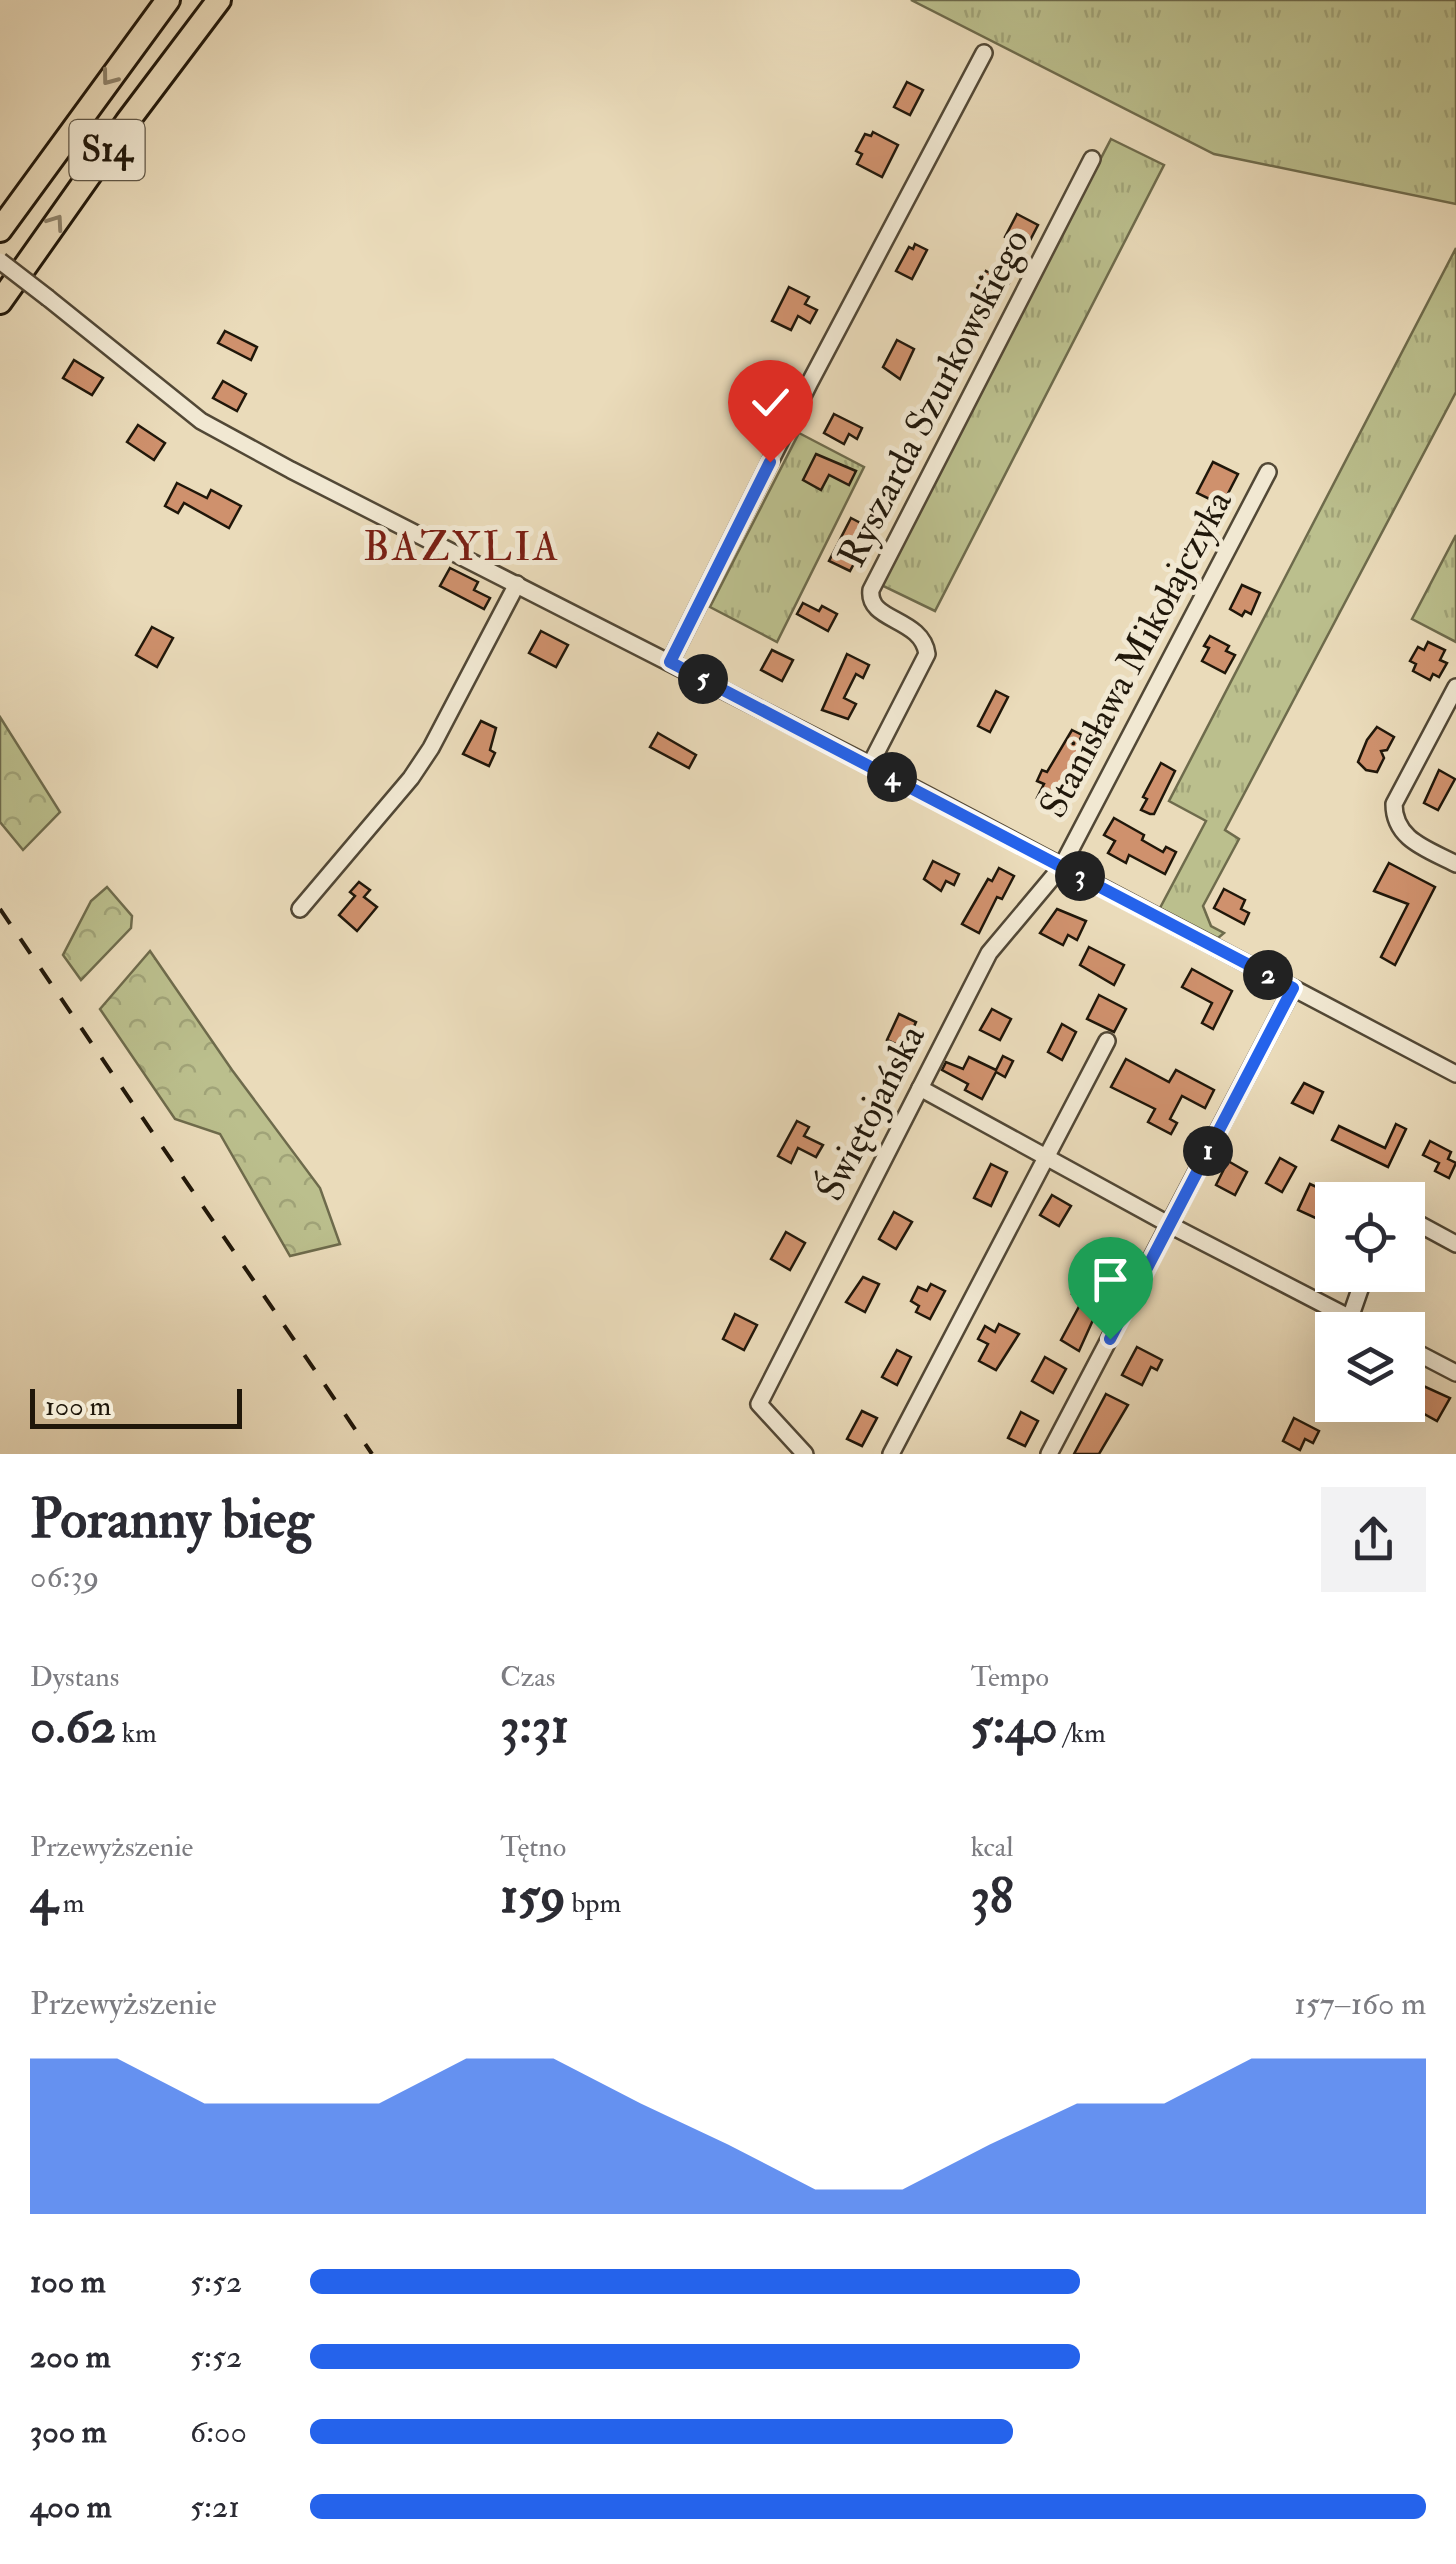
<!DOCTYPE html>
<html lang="pl">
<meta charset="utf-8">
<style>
:root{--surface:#fff;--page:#f2f2f3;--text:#2b2b33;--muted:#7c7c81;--accent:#2563eb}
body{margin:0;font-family:"IM FELL Double Pica",serif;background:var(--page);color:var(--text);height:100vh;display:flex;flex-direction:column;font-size:38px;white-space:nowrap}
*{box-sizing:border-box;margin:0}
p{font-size:32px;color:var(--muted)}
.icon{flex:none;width:55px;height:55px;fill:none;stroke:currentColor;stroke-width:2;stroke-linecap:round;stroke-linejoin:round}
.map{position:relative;height:1454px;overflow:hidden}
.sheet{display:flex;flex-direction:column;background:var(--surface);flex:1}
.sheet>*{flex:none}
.buttons{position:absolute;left:1315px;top:1182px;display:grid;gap:20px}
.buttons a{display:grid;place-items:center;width:110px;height:110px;border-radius:0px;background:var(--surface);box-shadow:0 10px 40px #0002;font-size:50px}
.scale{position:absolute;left:30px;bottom:25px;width:212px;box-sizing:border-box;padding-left:10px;border:5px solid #20170a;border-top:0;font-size:28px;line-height:35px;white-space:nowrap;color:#20170a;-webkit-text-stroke:8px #f1e8d2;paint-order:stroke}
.pin{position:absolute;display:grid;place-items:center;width:85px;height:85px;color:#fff;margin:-102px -42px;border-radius:50% 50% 50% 0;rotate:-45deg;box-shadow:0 0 10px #0007}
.pin .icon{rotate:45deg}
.km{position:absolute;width:50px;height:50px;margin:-25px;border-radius:50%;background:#222;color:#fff;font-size:28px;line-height:50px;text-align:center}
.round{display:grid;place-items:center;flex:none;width:105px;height:105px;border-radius:0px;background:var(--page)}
.summary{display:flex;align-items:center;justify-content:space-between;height:170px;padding:0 30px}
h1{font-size:55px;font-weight:800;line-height:75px}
.figures{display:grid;grid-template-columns:repeat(3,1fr);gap:15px;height:170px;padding:10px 30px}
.figures div{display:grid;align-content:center}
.figures b{font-size:50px;font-weight:800}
.figures small{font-size:28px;font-weight:400}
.figures p{font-size:28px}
.chart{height:280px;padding:20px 30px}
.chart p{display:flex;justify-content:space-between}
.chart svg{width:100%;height:180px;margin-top:10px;fill:var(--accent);opacity:.7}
ul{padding:0 30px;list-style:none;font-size:32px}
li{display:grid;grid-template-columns:160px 120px 1fr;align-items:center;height:75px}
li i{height:25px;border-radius:12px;background:var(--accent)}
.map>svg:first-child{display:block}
.grass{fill:url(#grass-tufts);stroke:#6e6b4c;stroke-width:2.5}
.forest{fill:url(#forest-crowns);stroke:#6e6b4c;stroke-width:2.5}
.building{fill:#cf916d;stroke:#20170a;stroke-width:2.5}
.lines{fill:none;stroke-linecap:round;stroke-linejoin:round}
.minor-casing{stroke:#524836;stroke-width:20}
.highway-casing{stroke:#20170a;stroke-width:28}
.minor{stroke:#f1e8d2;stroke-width:15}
.highway{stroke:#eadbba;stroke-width:22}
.rail{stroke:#20170a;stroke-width:4;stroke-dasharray:18 18;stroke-linecap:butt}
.minor-bridge-casing{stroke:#524836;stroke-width:20;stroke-linecap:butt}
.minor-bridge{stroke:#f1e8d2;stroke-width:15}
.oneway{stroke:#8f836b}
.route-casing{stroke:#fff;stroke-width:20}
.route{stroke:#2563eb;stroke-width:12}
.labels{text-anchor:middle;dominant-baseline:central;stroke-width:10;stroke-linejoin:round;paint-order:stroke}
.shield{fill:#f1e8d2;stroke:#5f5646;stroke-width:2.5}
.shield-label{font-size:35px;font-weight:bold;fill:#20170a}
.street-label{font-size:38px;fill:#20170a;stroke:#f1e8d2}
.neighbourhood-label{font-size:40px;letter-spacing:2.5px;fill:#7a1f14;stroke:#f1e8d2}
</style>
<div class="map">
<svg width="1456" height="1454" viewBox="0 0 1456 1454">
<defs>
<pattern id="grass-tufts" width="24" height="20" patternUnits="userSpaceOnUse" patternTransform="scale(2.5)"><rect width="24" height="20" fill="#bbbf8d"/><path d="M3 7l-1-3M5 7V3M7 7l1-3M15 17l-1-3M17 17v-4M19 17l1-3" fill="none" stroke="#a0a378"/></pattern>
<pattern id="forest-crowns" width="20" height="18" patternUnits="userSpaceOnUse" patternTransform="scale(2.5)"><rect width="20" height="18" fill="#bbbf8d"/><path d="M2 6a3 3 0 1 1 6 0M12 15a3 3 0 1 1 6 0" fill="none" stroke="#a0a378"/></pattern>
</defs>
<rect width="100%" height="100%" fill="#eadbba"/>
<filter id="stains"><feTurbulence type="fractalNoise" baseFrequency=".002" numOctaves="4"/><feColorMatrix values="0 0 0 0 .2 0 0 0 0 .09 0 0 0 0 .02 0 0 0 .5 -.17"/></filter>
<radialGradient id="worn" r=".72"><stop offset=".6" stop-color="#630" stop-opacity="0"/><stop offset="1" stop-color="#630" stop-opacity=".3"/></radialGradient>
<!-- grass -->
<g class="grass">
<polygon points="911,0 1456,0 1456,204 1214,154"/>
<polygon points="1111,139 1164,165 935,611 879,584"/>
<polygon points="1456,248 1456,392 1225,830 1239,839 1203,906 1211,926 1224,933 1218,938 1160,908 1206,821 1169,801"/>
<polygon points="799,433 864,467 777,642 710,607"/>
<polygon points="1456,535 1456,642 1412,619"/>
</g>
<!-- forest -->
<g class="forest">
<polygon points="0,717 60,812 23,850 0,822"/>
<polygon points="107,887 132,916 131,928 81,980 63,955 91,901"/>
<polygon points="150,951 232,1070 320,1188 340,1244 290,1256 220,1134 175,1119 100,1009"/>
</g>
<!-- building -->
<g class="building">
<polygon points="907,82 923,90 910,115 894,107"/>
<polygon points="873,132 898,145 882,177 857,164 862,154 856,151 865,134 871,136"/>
<polygon points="1017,214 1038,225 1026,248 1005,237"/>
<polygon points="915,244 927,250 912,279 896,271 909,247 913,249"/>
<polygon points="986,271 1009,283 997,306 974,294"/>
<polygon points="789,287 809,297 805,304 817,310 810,323 798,316 791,330 772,321"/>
<polygon points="225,331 257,347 251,360 218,343"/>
<polygon points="897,340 914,349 900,379 883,367"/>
<polygon points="74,360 103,378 92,395 63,378"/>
<polygon points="223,381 246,394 237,411 213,398"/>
<polygon points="834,414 862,428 857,439 849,434 844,444 824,433"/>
<polygon points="138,425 165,443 154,460 127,442"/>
<polygon points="816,454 856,471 849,485 829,475 821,490 803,480"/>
<polygon points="1213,462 1238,474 1222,505 1197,493"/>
<polygon points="177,483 207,498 211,490 241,506 229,528 184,503 178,513 165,506"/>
<polygon points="851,518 872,529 850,571 829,561"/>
<polygon points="450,568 478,582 474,590 490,598 484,609 440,586"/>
<polygon points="1242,585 1260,593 1251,614 1245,611 1242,616 1230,609"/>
<polygon points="803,603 819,611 822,606 837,614 828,631 797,614"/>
<polygon points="152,627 173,638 157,667 136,655"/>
<polygon points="541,631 568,645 556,667 529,653"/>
<polygon points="1210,636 1229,646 1226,651 1235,655 1225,673 1202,661 1209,648 1204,646"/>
<polygon points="1428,642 1445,650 1440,660 1447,663 1439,677 1433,674 1430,680 1413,671 1416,664 1410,661 1418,647 1424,650"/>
<polygon points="772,650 793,660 782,681 761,670"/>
<polygon points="847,654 869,665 863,678 856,674 844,698 856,704 848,719 822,710"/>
<polygon points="996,691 1008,697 990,732 978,726"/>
<polygon points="481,721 496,728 490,750 495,753 489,766 463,754"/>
<polygon points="1377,727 1394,737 1387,750 1381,751 1384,758 1377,772 1366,770 1358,762 1367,740"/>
<polygon points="1072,730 1082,735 1078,743 1085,746 1078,760 1081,762 1068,788 1075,791 1065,812 1037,798 1044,784 1037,781 1042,770 1047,772"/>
<polygon points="658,733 696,755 689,768 650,747"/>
<polygon points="1161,763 1175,771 1154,814 1150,814 1141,810 1147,799 1143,797"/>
<polygon points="1439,770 1455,779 1438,810 1424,803"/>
<polygon points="1114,818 1144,835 1142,840 1163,852 1166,847 1176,852 1165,874 1129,855 1126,863 1108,853 1115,841 1104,835"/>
<polygon points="933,861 959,874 954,885 946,881 941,891 924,879"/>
<polygon points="1389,863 1435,887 1395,965 1381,957 1408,904 1374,891"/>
<polygon points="999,868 1014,876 1002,899 997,897 979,933 962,924 988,879 992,881"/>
<polygon points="359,882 370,890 364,897 377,907 357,931 339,915 355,896 350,892"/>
<polygon points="1224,889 1245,900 1241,909 1249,913 1244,924 1214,908"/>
<polygon points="1057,909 1086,921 1077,940 1068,935 1063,945 1040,933"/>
<polygon points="1089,947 1124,965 1114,985 1080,965"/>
<polygon points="1192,969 1232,991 1213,1029 1202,1023 1212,1003 1182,987"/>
<polygon points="1099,995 1126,1009 1114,1032 1087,1019"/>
<polygon points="992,1009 1011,1019 1000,1040 980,1030"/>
<polygon points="899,1014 916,1022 904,1048 887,1040"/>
<polygon points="1062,1024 1076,1032 1062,1060 1048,1052"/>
<polygon points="1003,1056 1013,1061 1005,1077 996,1072 982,1099 965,1090 968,1084 942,1070 946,1062 963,1069 969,1057 996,1070"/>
<polygon points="1126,1059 1169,1082 1176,1070 1214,1090 1205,1108 1182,1096 1170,1119 1177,1123 1171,1134 1148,1122 1155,1109 1111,1087"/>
<polygon points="1304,1083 1323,1092 1313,1113 1292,1103"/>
<polygon points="797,1121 809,1127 804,1136 823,1145 816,1157 798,1148 791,1163 778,1156"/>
<polygon points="1396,1124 1406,1129 1388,1167 1332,1140 1339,1126 1385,1148"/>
<polygon points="1430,1141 1451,1152 1448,1159 1456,1163 1449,1178 1435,1171 1439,1163 1423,1155"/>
<polygon points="1280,1158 1296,1167 1282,1192 1266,1183"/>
<polygon points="1228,1161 1247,1172 1235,1195 1216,1185"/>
<polygon points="991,1164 1007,1172 991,1206 974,1198"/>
<polygon points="1310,1184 1332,1194 1320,1220 1298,1210"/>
<polygon points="1052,1195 1071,1206 1059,1226 1040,1215"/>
<polygon points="894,1212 912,1222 896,1249 879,1239"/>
<polygon points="786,1232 805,1243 790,1270 771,1259"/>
<polygon points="1085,1268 1111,1280 1079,1351 1061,1340 1083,1299 1072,1294"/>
<polygon points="863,1277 879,1284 865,1312 846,1302"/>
<polygon points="931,1284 945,1291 930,1319 916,1312 919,1306 911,1301 918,1287 927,1291"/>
<polygon points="735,1314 757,1325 744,1350 723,1339"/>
<polygon points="999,1324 1019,1334 996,1370 979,1361 988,1344 978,1339 985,1326 995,1332"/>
<polygon points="1137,1347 1162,1360 1157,1370 1151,1367 1142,1385 1122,1375"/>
<polygon points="897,1350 911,1357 897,1385 882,1377"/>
<polygon points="1045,1357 1066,1369 1053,1393 1032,1381"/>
<polygon points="1408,1379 1450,1398 1437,1421 1408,1405"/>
<polygon points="1106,1394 1128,1405 1099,1454 1074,1454"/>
<polygon points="862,1411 877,1418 862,1446 847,1439"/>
<polygon points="1021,1412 1038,1421 1025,1446 1008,1438"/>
<polygon points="1294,1418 1319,1431 1313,1443 1305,1439 1300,1450 1283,1441"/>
</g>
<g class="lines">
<defs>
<g id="minor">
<polyline points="48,298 201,421 291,470 870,765 1456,1074"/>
<polyline points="670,662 810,382 984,53"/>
<path d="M1456,687L1394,804C1394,840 1428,849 1456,864"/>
<path d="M870,765L927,654C922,617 867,622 871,590L1092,159"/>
<polyline points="300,909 411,778 431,748 517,584"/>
<polyline points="920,1088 1170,1225 1350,1318"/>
<polyline points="1408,1218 1456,1244"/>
<polyline points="1365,1275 1350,1318 1373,1330"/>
<polyline points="1408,1348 1456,1373"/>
<polyline points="805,1454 759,1404 989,953 1062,866 1268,472"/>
<polyline points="891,1454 1107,1041"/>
<polyline points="1049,1454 1293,988"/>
</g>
<g id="highway">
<polyline points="0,230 168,0"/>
<polyline points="0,302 127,122 219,0"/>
</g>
</defs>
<!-- minor casing -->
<use href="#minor" class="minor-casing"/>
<!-- highway casing -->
<use href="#highway" class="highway-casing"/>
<!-- minor -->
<use href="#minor" class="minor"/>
<!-- highway -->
<use href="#highway" class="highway"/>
<!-- rail -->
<polyline class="rail" points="0,909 372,1454"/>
<defs>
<polyline id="minor-bridge" points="0,261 48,298"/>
</defs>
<!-- minor-bridge casing -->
<use href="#minor-bridge" class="minor-bridge-casing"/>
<!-- minor-bridge -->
<use href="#minor-bridge" class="minor-bridge"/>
</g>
<!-- one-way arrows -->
<defs><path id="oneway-chevron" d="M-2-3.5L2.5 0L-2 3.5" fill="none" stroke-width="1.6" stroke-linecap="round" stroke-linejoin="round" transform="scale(2.5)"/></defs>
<g class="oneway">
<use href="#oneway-chevron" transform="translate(109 78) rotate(127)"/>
<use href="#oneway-chevron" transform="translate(56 222) rotate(-55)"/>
</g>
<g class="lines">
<defs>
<polyline id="route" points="770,462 670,662 1293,988 1110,1339"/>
</defs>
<!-- route casing -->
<use href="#route" class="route-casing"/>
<!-- route -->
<use href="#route" class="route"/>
</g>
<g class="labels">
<!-- shield labels -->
<rect class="shield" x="69.5" y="120" width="75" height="60" rx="8"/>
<g class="shield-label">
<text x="107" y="150">S14</text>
</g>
<!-- street labels -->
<g class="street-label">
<text transform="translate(934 398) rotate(-63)">Ryszarda Szurkowskiego</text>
<text transform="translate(1136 654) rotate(-62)">Stanisława Mikołajczyka</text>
<text transform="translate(871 1113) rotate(-63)">Świętojańska</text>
</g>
<!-- neighbourhood labels -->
<g class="neighbourhood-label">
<text x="462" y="547">BAZYLIA</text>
</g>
</g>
<rect width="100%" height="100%" filter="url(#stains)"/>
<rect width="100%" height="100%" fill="url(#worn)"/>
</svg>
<div class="buttons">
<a><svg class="icon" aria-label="locate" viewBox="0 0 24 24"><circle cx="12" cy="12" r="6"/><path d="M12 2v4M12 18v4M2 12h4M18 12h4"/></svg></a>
<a><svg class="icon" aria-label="layers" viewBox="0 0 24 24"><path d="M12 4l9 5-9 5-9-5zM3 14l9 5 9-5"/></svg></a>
</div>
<div class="scale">100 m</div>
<div class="pin" style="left:1110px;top:1339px;background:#1e9e55"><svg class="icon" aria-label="arrive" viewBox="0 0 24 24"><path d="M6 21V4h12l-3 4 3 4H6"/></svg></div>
<div class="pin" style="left:770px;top:462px;background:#d93025"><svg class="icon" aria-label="check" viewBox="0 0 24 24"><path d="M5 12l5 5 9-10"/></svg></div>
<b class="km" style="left:1208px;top:1151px">1</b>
<b class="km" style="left:1268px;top:975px">2</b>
<b class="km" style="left:1080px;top:876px">3</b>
<b class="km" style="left:892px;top:777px">4</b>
<b class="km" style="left:703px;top:679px">5</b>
</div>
<section class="sheet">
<div class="summary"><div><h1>Poranny bieg</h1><p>06:39</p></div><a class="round"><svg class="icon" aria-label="share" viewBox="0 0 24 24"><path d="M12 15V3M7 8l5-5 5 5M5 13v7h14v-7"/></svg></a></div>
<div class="figures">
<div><p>Dystans</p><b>0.62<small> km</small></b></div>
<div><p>Czas</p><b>3:31</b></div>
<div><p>Tempo</p><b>5:40<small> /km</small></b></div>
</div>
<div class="figures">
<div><p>Przewyższenie</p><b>4<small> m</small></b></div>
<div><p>Tętno</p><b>159<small> bpm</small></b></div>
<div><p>kcal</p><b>38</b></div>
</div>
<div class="chart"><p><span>Przewyższenie</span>157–160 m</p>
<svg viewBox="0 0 160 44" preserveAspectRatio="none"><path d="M0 44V6L10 6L20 17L30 17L40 17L50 6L60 6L70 17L80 27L90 38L100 38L110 27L120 17L130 17L140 6L150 6L160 6V44z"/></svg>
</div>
<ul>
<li><b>100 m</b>5:52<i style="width:69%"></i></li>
<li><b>200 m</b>5:52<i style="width:69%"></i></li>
<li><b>300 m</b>6:00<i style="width:63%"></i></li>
<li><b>400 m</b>5:21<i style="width:100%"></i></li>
</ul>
</section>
